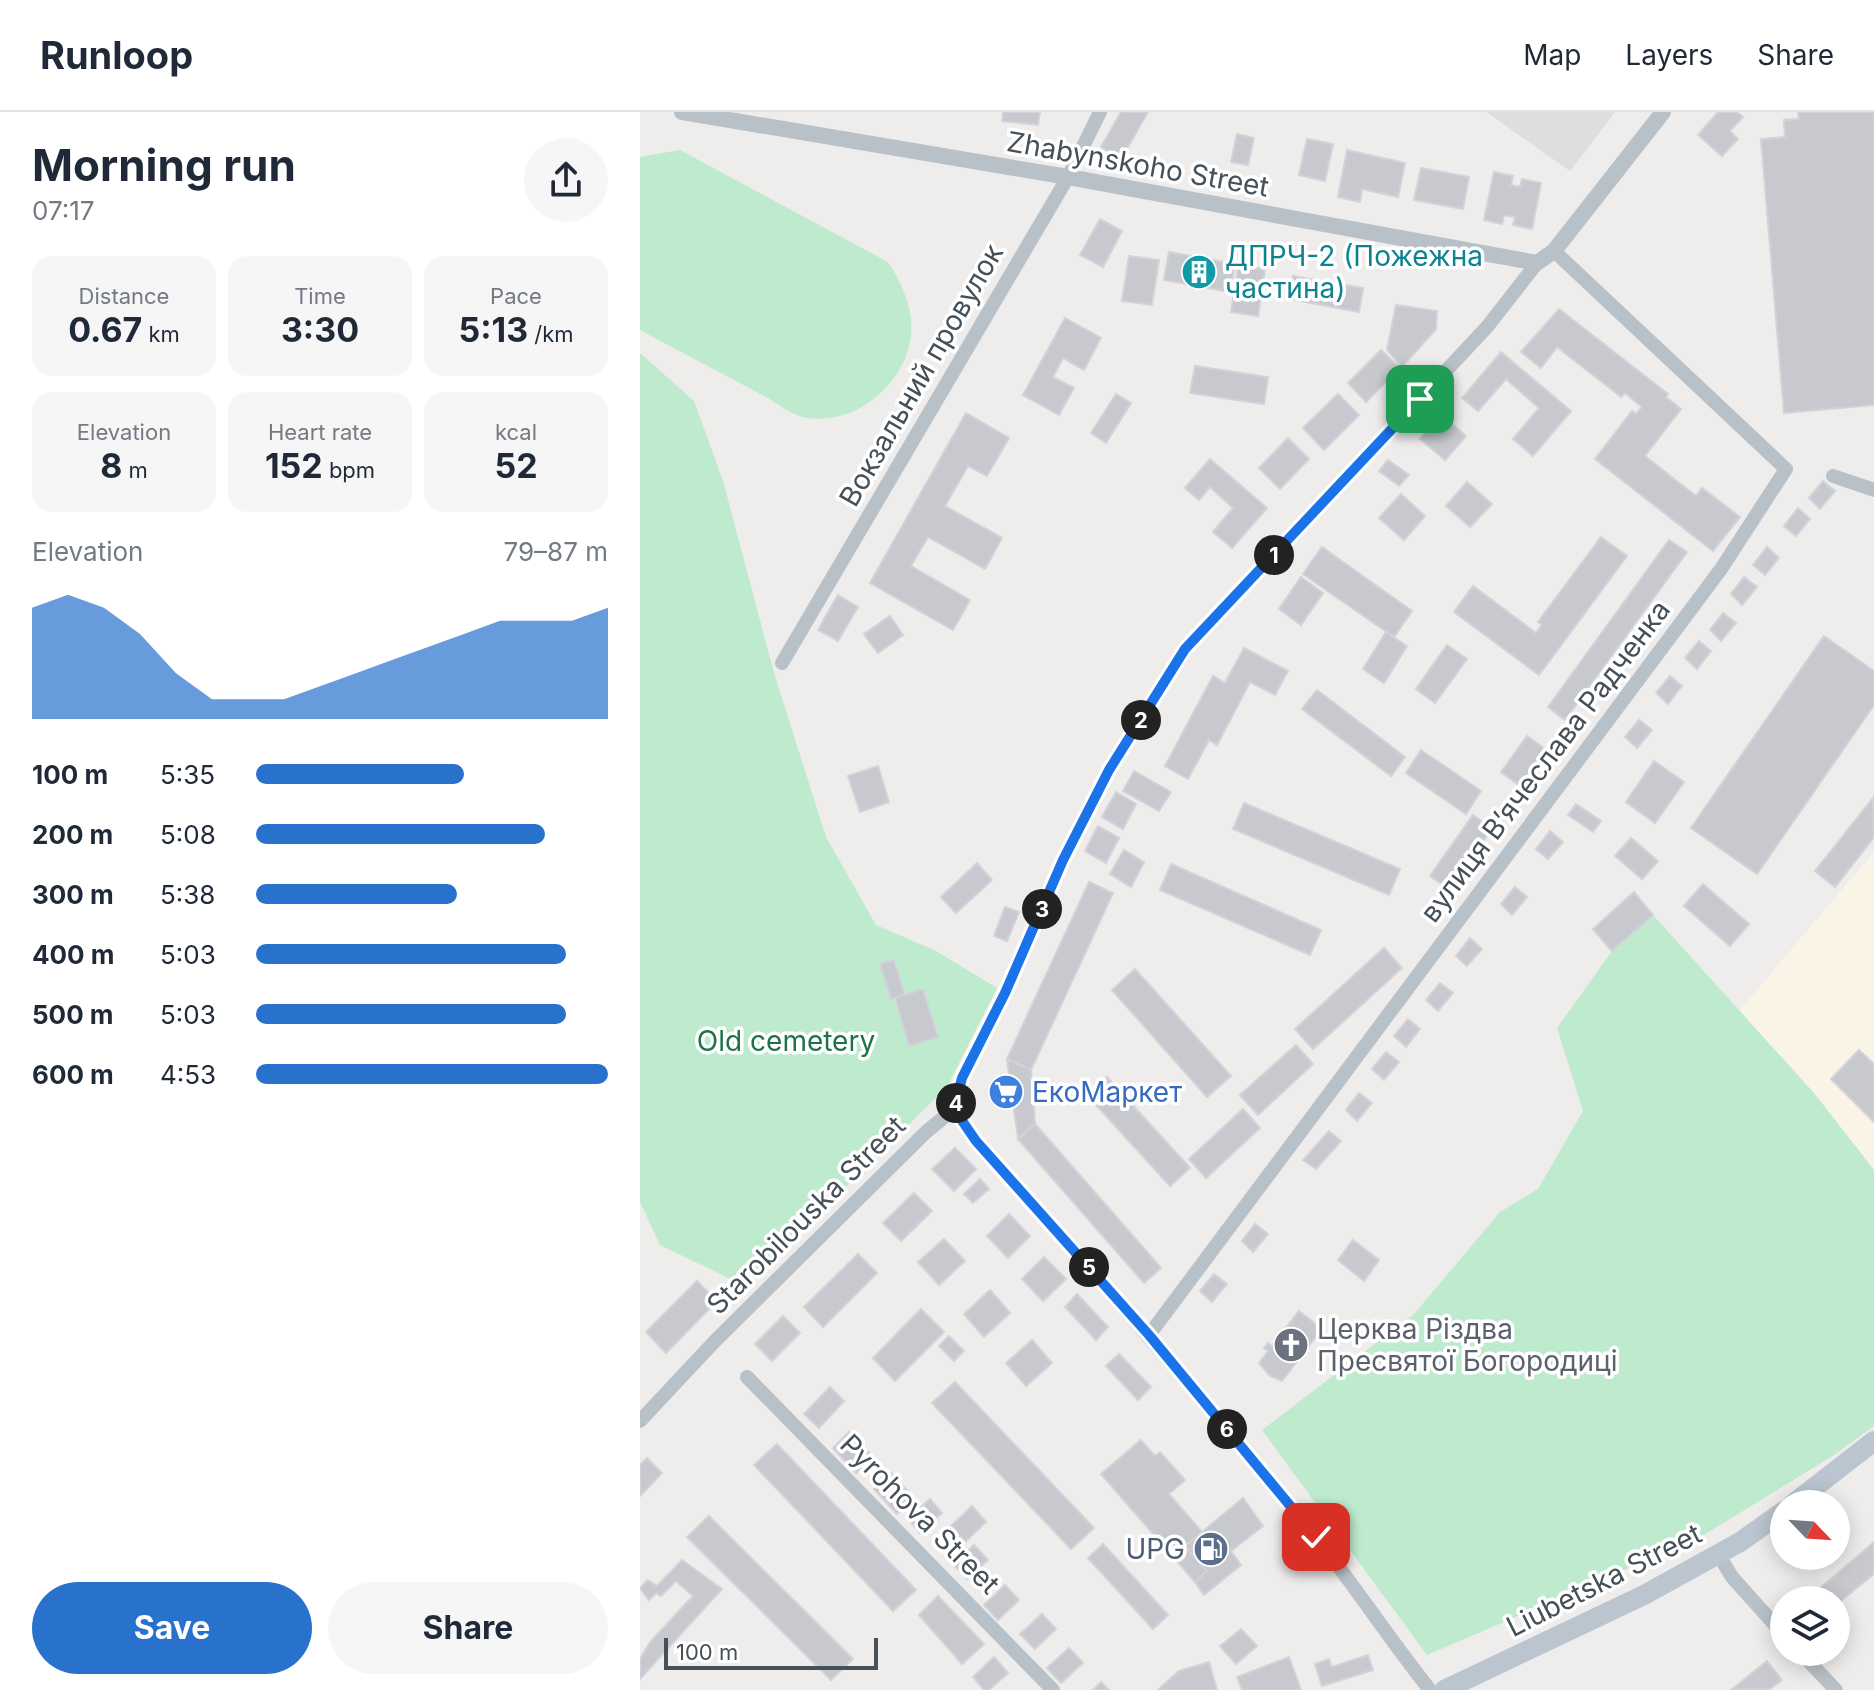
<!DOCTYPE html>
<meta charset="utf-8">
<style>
:root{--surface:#fff;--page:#f6f6f7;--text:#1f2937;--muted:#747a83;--line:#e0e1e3;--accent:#2871cd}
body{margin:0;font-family:Inter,sans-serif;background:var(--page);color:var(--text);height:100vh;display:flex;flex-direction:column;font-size:30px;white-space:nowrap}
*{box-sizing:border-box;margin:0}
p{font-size:26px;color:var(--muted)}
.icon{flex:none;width:44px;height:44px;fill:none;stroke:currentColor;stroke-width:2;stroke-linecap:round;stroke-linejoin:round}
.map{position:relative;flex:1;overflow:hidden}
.panel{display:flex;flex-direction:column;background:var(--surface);width:640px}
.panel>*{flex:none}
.needle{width:52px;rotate:115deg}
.controls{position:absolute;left:1130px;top:1378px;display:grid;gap:16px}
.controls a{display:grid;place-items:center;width:80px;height:80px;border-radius:50%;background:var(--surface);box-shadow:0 4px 20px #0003;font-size:40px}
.scale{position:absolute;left:24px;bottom:20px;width:214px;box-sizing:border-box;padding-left:8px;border:4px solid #465058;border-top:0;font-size:22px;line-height:28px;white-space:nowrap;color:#465058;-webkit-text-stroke:6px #fff;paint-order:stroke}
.pin{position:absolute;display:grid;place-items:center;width:68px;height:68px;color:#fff;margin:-34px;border-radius:16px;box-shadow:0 4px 12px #0006}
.km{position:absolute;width:40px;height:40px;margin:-20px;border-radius:50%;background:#222;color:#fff;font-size:22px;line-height:40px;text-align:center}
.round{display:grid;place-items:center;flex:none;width:84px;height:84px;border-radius:42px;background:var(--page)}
.summary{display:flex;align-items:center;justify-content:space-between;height:136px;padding:0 32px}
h1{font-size:44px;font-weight:700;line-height:60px}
.stats{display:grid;grid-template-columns:repeat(3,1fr);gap:12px;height:136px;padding:8px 32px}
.stats div{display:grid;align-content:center;border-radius:20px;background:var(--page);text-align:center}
.stats b{font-size:34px;font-weight:700}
.stats small{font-size:22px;font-weight:400}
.stats p{font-size:22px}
.chart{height:224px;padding:16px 32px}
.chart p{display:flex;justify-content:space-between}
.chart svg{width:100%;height:144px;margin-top:8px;fill:var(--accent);opacity:.7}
.cta{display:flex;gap:16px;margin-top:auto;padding:16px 32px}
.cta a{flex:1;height:92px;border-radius:48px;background:var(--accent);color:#fff;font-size:32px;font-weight:700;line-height:92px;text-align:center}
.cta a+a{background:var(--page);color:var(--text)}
ul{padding:0 32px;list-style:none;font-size:26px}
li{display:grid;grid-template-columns:128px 96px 1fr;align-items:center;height:60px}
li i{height:20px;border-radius:10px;background:var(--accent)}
header{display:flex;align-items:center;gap:48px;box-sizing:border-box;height:112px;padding:0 40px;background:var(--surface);border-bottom:2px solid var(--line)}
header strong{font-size:38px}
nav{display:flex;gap:44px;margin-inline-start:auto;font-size:28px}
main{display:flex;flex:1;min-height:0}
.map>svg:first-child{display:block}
.commercial{fill:#f9f4e6}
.education{fill:#e0ddde}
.green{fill:#beeace}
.building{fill:#c7c9cf;stroke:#d1d3d8;stroke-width:2}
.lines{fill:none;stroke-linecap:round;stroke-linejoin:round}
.minor{stroke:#b9c1c8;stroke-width:14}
.tertiary{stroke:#b9c1c8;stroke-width:16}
.secondary{stroke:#bbc5cf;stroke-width:20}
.route-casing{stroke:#fff;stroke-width:16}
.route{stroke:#1a73e8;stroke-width:10}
.labels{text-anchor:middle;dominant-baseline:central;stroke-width:7;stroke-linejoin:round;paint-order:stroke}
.street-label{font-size:28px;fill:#465058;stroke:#fff}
.culture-label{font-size:28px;fill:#0d838f;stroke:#fff;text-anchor:start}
.park-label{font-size:28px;fill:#1e7248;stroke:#fff}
.shop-label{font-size:28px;fill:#366cbe;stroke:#fff;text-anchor:start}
.worship-label{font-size:28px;fill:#5b616d;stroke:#fff;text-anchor:start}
.service-label{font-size:28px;fill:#4e5e75;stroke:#fff;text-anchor:end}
</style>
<header>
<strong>Runloop</strong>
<nav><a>Map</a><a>Layers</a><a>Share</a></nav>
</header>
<main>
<section class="panel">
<div class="summary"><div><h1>Morning run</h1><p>07:17</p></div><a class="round"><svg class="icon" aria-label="share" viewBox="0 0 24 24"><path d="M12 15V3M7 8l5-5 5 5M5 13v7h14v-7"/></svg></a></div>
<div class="stats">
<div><p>Distance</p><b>0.67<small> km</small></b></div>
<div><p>Time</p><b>3:30</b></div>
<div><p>Pace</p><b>5:13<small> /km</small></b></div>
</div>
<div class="stats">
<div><p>Elevation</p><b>8<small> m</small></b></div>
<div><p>Heart rate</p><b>152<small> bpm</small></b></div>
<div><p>kcal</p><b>52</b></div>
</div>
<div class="chart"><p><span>Elevation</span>79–87 m</p>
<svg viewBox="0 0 160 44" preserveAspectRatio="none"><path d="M0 44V10L10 6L20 10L30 18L40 30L50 38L60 38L70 38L80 34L90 30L100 26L110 22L120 18L130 14L140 14L150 14L160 10V44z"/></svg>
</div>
<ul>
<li><b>100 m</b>5:35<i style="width:59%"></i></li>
<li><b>200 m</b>5:08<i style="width:82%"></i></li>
<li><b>300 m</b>5:38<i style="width:57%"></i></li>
<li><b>400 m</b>5:03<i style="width:88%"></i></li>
<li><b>500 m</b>5:03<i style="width:88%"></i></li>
<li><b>600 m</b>4:53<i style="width:100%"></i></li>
</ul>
<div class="cta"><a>Save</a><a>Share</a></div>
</section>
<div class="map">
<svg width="1234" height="1578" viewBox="0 0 1234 1578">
<rect width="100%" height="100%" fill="#efecec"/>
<!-- commercial -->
<polygon class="commercial" points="1234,740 1234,1058 1174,981 1099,899"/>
<!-- education -->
<polygon class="education" points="846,0 975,0 930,59"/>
<!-- green -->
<g class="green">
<path d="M40,38L248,150C269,183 281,216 262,253C243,288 208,311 167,306C153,304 137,291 124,284C83,262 41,240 0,218V45Z"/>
<polygon points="0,241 54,289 83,369 134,561 186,725 236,813 296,839 357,876 307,975 105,1174 20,1133 0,1090"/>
<polygon points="1013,803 1174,981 1234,1058 1234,1314 1194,1343 1059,1426 787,1543 622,1318 774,1202 860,1100 898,1077 943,999 917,916 972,839"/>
</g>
<!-- building -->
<g class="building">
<polygon points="363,0 400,0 398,13 362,9"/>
<polygon points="481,0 508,0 481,47 461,35"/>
<polygon points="1078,0 1097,0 1103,5 1090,19 1098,27 1082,44 1058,23"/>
<polygon points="1158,0 1234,0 1234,293 1144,301 1121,27 1145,25 1144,8 1159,7"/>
<polygon points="597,22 614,26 608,53 591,50"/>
<polygon points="667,27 693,32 685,69 659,63"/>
<polygon points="707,38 765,51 758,85 722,77 720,90 698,85"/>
<polygon points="781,56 829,65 823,97 774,88"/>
<polygon points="854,60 873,64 871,73 880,75 882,67 901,71 892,117 873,113 875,105 864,103 862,112 844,108"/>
<polygon points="460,107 482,119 463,155 440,143"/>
<polygon points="529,140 595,152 590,180 524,168"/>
<polygon points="489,144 519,148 512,193 482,189"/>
<polygon points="598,154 625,157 618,204 591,200"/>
<polygon points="653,164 723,176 719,200 649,187"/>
<polygon points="756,193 797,199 796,217 762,255 747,238"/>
<polygon points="919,197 1028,282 1026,285 1041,297 1005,344 1056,384 1062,376 1100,405 1073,439 955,347 992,299 996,302 1002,295 985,281 981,285 917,235 901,256 881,240"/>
<polygon points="425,206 461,226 444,258 423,246 413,265 434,276 419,303 383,283"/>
<polygon points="741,238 760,256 726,290 708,271"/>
<polygon points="861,240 931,299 893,344 873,327 899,296 866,267 838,299 822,286"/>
<polygon points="555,254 628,265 624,292 550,281"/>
<polygon points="476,282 491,291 466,331 451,321"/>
<polygon points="698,282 719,303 684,338 663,316"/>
<polygon points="326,301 369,326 347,364 328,354 305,394 362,426 345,457 288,425 271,454 330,488 313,518 230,471"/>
<polygon points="801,302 826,324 805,348 780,327"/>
<polygon points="648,326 669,347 640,377 619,356"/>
<polygon points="570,347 627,396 592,436 573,420 593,396 570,375 559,388 545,376"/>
<polygon points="748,348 769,363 759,374 739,359"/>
<polygon points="1183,369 1195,379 1180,397 1169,386"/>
<polygon points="827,370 852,392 830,415 806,394"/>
<polygon points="761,382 785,404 764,428 739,406"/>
<polygon points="1158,396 1170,407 1156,424 1144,414"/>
<polygon points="961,425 987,444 899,563 814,500 833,474 896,521 902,513 898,510"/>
<polygon points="1029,428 1047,440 925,608 908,595"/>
<polygon points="682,435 772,499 754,525 663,462"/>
<polygon points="1127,435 1139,446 1125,463 1113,453"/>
<polygon points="661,465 683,481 661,513 639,497"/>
<polygon points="1104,465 1117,475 1102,493 1091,482"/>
<polygon points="198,483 218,495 198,529 178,518"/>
<polygon points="1083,501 1096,511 1081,529 1070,518"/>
<polygon points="250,504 263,523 238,541 224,522"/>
<polygon points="746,520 767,534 744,571 723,557"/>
<polygon points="1184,524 1234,559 1234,593 1117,762 1051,716"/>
<polygon points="1059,529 1071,539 1057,557 1045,546"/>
<polygon points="807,533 827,547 795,591 776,577"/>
<polygon points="604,536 648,559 635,583 610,570 577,633 569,628 548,667 525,654 573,564 585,571"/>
<polygon points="1030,564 1042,574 1028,592 1016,581"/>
<polygon points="677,578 765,645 751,664 662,597"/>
<polygon points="999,608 1012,618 997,636 985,625"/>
<polygon points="887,624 909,640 883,676 861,660"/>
<polygon points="781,638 841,679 826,702 766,661"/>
<polygon points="1014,649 1044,670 1015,711 986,690"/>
<polygon points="238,654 249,690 220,700 208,664"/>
<polygon points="494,659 531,680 519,699 483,679"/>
<polygon points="476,680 496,692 483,717 462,705"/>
<polygon points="1233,686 1234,725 1195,775 1175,759"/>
<polygon points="604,691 760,757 749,783 593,717"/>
<polygon points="936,692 961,709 953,720 928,703"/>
<polygon points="833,703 852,717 809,777 790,764"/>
<polygon points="458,714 479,726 466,751 445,739"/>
<polygon points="910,719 923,730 908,747 896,737"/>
<polygon points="991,726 1018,749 1002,767 975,744"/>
<polygon points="484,738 504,750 491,775 470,762"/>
<polygon points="337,751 352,768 316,801 301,785"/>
<polygon points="531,752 681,818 670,843 520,778"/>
<polygon points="449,770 473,781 391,958 367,947"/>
<polygon points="1063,772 1109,812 1090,834 1044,794"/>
<polygon points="875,775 887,785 872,803 861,792"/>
<polygon points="994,780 1013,803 972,839 953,817"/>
<polygon points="365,795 379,800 367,829 354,824"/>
<polygon points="830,826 842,837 827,854 816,844"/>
<polygon points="744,836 762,856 673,937 655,917"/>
<polygon points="254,848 265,883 251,887 240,852"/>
<polygon points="495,857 591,964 567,985 472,878"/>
<polygon points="800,871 813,881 798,899 786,888"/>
<polygon points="283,877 298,925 269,934 255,886"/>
<polygon points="768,907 780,917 766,935 754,924"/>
<polygon points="656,933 673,952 618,1003 600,983"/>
<polygon points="1219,938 1234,952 1234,1010 1191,967"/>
<polygon points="746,940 759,950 744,968 732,957"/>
<polygon points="367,947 391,958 395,1012 378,1027"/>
<polygon points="467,965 550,1056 530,1074 447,983"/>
<polygon points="719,981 732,991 717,1009 706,998"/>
<polygon points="603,997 620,1016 566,1066 549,1047"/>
<polygon points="395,1012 521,1156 504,1171 378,1027"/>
<polygon points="689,1019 701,1029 676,1057 663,1048"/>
<polygon points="315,1036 336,1057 314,1079 292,1057"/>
<polygon points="340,1067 349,1077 333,1091 324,1082"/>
<polygon points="274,1081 292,1099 261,1129 243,1111"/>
<polygon points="369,1102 390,1124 368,1146 347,1124"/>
<polygon points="615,1112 628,1122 613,1140 602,1129"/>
<polygon points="304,1127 325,1149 299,1173 278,1150"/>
<polygon points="713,1128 739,1148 724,1169 698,1148"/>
<polygon points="218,1142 237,1161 183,1215 164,1195"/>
<polygon points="404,1145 426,1167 403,1189 382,1167"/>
<polygon points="574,1162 587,1172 572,1190 560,1179"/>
<polygon points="57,1169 77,1189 26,1241 6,1220"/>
<polygon points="350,1178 370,1201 344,1225 324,1202"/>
<polygon points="437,1182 468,1215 456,1228 425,1195"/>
<polygon points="281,1197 304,1220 255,1269 233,1246"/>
<polygon points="659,1199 682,1217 642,1269 630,1264 619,1251 628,1239 624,1236 628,1231 632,1234"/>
<polygon points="143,1204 160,1221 132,1249 115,1232"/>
<polygon points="309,1224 324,1239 314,1249 299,1234"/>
<polygon points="392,1228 412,1251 386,1274 366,1251"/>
<polygon points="479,1242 511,1275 498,1288 466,1254"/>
<polygon points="315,1270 454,1416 431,1437 292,1291"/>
<polygon points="190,1275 204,1289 179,1316 164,1302"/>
<polygon points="209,1320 233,1345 216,1361 193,1336"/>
<polygon points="501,1328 515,1344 520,1340 545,1368 529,1382 562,1420 545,1434 567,1459 555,1470 461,1362"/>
<polygon points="137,1332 276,1478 253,1499 114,1353"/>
<polygon points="7,1346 22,1361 0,1384 0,1353"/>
<polygon points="251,1361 274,1386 257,1402 234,1377"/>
<polygon points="603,1386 623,1414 591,1439 601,1453 564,1483 555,1470 567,1459 545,1434"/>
<polygon points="290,1387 302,1401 280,1421 268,1407"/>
<polygon points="332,1394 346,1410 325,1430 311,1414"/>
<polygon points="69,1404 213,1547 191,1568 47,1425"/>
<polygon points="1234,1430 1234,1462 1196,1493 1196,1488 1166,1488"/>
<polygon points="463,1432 528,1503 513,1517 448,1446"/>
<polygon points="334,1433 348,1448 327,1467 313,1452"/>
<polygon points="42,1448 82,1477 0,1567 0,1547 11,1529 53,1484 36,1469 21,1484 16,1481 9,1488 0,1476 8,1468 17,1474"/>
<polygon points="365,1473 379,1488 358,1508 344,1493"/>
<polygon points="298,1484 344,1532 322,1552 279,1503"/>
<polygon points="402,1502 416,1517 395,1537 380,1522"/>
<polygon points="601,1517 617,1534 596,1552 580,1534"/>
<polygon points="429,1536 443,1551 421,1571 407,1556"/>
<polygon points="728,1543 733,1558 682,1574 675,1552 689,1547 692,1555"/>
<polygon points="354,1545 368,1561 349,1578 344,1578 333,1565"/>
<polygon points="649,1545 661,1578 602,1578 597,1565"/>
<polygon points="1127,1549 1142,1568 1130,1577 1091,1578"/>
<polygon points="569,1550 577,1578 518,1578 539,1559"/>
<polygon points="461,1570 469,1578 453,1578"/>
</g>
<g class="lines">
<!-- minor -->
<g class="minor">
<polyline points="1193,364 1234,378"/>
<polyline points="142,551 428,65 460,0"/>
<path d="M314,997L336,1029C451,1157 565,1287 673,1422C714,1472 749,1527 790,1578"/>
<polyline points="509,1223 1081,457 1146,357 914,139"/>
<polyline points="107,1265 413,1578"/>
<polyline points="0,1309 74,1230 286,1020 314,997 322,966 365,881 423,748 469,658 545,537 847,215 897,151"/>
<polyline points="1078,1442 1092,1465 1144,1523"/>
<polyline points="1160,1540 1196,1578"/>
</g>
<!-- tertiary -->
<polyline class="tertiary" points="42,0 428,65 897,151 914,139 1023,0"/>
<!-- secondary -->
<g class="secondary">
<polyline points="1153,1392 1234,1329"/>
<polyline points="804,1578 1004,1483 1100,1430 1144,1399"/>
</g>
</g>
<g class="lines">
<defs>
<polyline id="route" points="676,1425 509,1223 336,1029 314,997 322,966 365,881 423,748 469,658 545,537 780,287"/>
</defs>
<!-- route casing -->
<use href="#route" class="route-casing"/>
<!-- route -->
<use href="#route" class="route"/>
</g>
<!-- icons -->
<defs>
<symbol id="building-disc" viewBox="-11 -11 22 22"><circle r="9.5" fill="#0f9aa8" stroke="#fff"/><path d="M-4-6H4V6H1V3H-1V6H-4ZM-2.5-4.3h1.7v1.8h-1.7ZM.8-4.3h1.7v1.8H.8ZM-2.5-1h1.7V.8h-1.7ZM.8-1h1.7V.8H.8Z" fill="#fff"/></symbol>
<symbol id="supermarket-disc" viewBox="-11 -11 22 22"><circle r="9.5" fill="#3f7fe0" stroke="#fff"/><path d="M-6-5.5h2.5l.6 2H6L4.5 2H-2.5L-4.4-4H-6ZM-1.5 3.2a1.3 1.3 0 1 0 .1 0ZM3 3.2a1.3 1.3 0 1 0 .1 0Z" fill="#fff"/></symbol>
<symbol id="church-disc" viewBox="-11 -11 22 22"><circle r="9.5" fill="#6b7280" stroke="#fff"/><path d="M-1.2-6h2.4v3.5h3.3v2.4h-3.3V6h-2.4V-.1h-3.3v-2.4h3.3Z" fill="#fff"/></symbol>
<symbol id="fuel-disc" viewBox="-11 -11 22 22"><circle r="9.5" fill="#5c6f8a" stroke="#fff"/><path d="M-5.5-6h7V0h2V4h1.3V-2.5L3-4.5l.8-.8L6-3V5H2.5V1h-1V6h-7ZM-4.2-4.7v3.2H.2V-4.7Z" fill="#fff"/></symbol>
</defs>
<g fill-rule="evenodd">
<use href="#building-disc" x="539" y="140" width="40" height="40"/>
<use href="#supermarket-disc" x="346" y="960" width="40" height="40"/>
<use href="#church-disc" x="631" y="1213" width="40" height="40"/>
<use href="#fuel-disc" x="551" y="1417" width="40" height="40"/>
</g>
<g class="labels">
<!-- street labels -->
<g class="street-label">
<text transform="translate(498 52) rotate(10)">Zhabynskoho Street</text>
<text transform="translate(281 263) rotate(-60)">Вокзальний провулок</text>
<text transform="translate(905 649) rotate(-53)">вулиця Вʼячеслава Радченка</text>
<text transform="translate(166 1103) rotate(-45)">Starobilouska Street</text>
<text transform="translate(280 1402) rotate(45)">Pyrohova Street</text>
<text transform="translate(964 1468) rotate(-27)">Liubetska Street</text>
</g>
<!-- culture labels -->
<g class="culture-label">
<text x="585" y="144">ДПРЧ-2 (Пожежна<tspan x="585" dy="32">частина)</tspan></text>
</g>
<!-- park labels -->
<g class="park-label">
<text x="146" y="929">Old cemetery</text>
</g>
<!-- shop labels -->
<g class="shop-label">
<text x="392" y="980">ЕкоМаркет</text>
</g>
<!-- worship labels -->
<g class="worship-label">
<text x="677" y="1217">Церква Різдва<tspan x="677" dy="32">Пресвятої Богородиці</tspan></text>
</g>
<!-- service labels -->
<g class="service-label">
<text x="545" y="1437">UPG</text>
</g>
</g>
</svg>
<div class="controls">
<a><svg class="needle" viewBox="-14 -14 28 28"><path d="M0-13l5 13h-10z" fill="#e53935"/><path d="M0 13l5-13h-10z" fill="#747a83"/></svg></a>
<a><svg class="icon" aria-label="layers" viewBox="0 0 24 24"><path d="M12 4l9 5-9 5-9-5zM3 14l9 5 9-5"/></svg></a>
</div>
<div class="scale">100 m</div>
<div class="pin" style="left:780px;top:287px;background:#1e9e55"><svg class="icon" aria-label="arrive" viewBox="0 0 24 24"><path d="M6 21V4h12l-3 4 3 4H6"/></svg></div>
<div class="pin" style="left:676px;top:1425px;background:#d93025"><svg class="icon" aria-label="check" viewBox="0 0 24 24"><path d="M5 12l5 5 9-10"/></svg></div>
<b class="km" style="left:634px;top:443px">1</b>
<b class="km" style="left:501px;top:608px">2</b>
<b class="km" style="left:402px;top:797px">3</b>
<b class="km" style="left:316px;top:991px">4</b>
<b class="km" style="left:449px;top:1155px">5</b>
<b class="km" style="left:587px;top:1317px">6</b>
</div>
</main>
